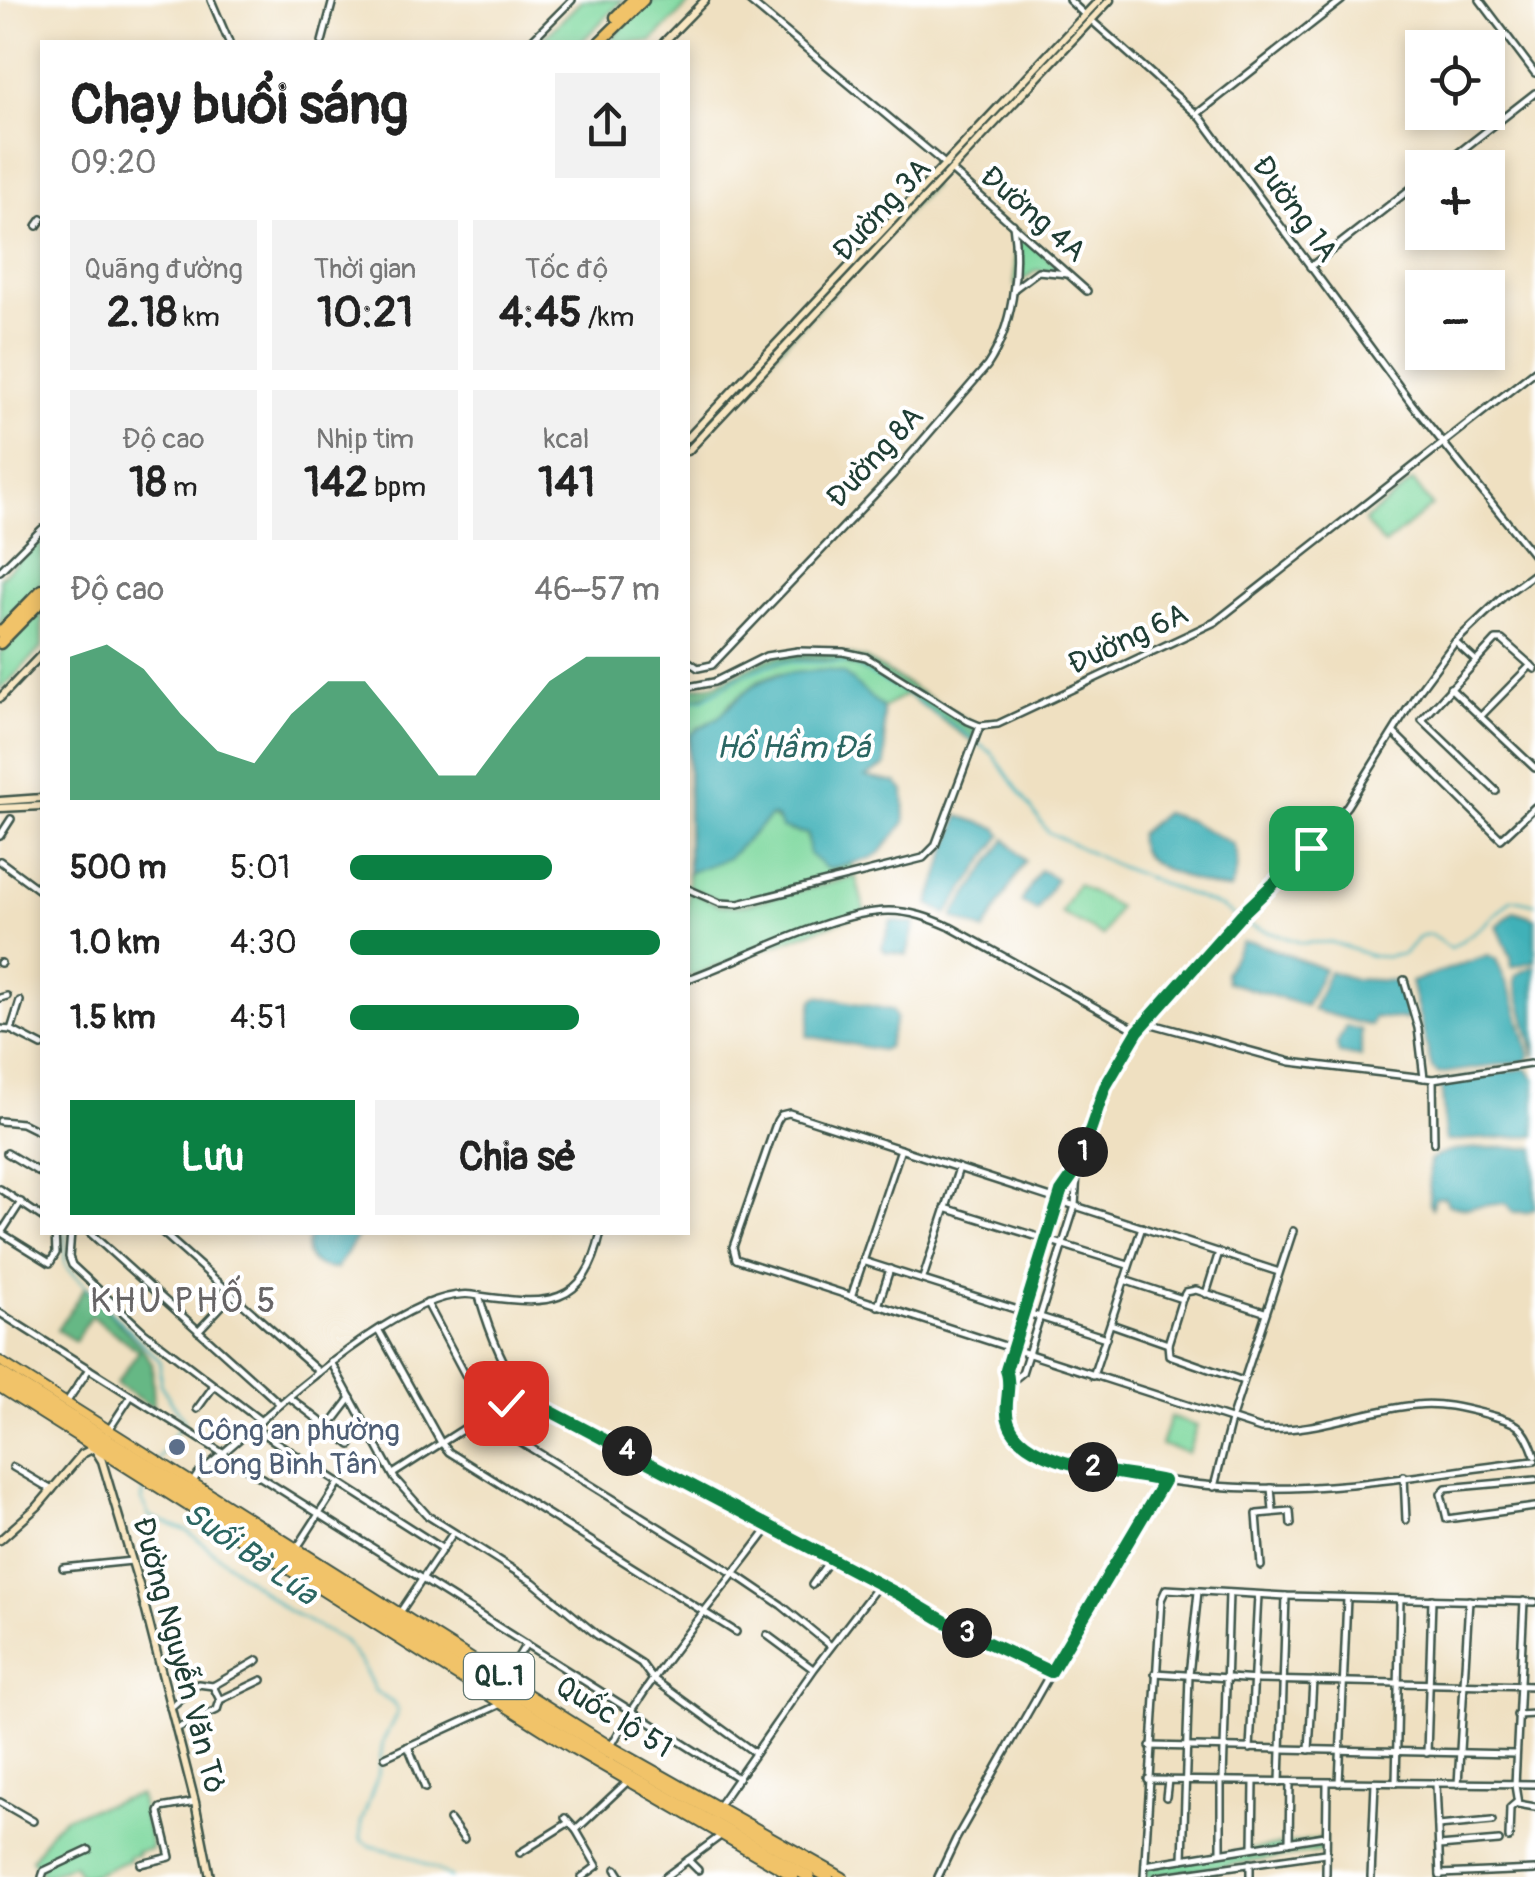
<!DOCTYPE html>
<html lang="vi">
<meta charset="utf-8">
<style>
:root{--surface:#fff;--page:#f2f2f2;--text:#222;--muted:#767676;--accent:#0b8043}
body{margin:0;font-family:Pangolin,sans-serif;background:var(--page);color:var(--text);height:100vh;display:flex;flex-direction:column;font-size:38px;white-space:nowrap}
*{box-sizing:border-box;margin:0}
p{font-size:32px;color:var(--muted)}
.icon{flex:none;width:55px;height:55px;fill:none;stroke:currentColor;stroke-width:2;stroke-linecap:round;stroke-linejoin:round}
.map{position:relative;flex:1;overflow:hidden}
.drawer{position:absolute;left:40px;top:40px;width:650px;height:1195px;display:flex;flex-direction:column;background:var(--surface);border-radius:0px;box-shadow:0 5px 15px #0003}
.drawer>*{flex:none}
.tools{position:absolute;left:1405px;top:30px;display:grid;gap:20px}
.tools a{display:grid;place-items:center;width:100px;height:100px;border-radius:0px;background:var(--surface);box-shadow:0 5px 15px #0003;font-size:50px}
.pin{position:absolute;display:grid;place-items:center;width:85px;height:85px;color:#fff;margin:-42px;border-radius:20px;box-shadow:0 5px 15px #0006}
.km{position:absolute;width:50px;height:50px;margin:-25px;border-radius:50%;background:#222;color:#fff;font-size:28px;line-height:50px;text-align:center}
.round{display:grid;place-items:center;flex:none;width:105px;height:105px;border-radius:0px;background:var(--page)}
.headline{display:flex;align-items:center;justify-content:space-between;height:170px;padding:0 30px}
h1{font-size:55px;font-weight:700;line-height:75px}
.figures{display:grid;grid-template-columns:repeat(3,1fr);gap:15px;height:170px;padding:10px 30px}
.figures div{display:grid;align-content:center;border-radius:0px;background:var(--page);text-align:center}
.figures b{font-size:42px;font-weight:700}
.figures small{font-size:28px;font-weight:400}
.figures p{font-size:28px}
.chart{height:280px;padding:20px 30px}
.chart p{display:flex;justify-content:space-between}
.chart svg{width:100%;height:180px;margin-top:10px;fill:var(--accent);opacity:.7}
.primary-button{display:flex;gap:20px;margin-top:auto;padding:20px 30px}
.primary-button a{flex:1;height:115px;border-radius:0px;background:var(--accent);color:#fff;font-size:40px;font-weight:700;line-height:115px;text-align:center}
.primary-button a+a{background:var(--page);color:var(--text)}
ul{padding:0 30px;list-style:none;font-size:32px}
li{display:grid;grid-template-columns:160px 120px 1fr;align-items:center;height:75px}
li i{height:25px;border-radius:12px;background:var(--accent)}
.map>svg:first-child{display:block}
.green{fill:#7dd89e;stroke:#4e8a69;stroke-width:2.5}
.forest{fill:#66b885;stroke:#427a5c;stroke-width:2.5}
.water{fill:#40b1b8;stroke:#307776;stroke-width:2.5}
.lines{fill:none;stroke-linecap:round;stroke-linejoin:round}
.stream{stroke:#40b1b8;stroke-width:2.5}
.street-casing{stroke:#3e5549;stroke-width:10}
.secondary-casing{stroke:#3e5549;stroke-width:11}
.primary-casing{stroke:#3e5549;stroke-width:12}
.highway-casing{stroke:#3e5549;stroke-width:15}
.street{stroke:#fff;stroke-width:5}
.secondary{stroke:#f9e7c3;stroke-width:6}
.primary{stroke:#f1c369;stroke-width:8}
.highway{stroke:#f1c369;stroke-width:10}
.route-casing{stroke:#fff;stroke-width:20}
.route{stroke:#0b8043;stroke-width:12}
.service-dot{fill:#5c6f8a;stroke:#fff;stroke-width:4}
.labels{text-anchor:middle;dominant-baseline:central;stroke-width:8;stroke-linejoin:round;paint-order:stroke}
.shield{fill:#fff;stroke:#627771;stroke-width:2.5}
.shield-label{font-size:28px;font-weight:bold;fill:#1f3d34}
.street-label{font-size:30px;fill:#1f3d34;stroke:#fff}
.service-label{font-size:30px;fill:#4e5e75;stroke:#fff;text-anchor:start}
.water-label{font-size:32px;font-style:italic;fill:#2b6662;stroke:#fff}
.quarter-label{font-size:35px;letter-spacing:2.5px;fill:#676566;stroke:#fff}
</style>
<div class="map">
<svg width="1535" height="1877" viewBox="0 0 1535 1877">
<rect width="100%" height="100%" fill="#fff"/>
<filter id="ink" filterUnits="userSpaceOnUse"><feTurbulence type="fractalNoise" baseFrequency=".01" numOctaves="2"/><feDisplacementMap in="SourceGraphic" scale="20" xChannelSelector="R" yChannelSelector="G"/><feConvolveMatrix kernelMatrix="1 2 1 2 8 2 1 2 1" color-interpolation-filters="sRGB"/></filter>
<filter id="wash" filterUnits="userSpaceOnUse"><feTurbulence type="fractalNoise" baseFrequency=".0048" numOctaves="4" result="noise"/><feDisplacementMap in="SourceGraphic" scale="40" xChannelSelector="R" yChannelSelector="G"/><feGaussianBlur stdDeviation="2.25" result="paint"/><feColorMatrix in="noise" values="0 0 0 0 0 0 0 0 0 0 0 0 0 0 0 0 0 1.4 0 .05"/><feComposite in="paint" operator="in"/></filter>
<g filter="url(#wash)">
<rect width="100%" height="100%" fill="#efe0c1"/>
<!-- green -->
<g class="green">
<polygon points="582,0 623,0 581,42 540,42"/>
<polygon points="650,0 693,0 651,42 607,42"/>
<polygon points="930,184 932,186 688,447 688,443"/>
<polygon points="1015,229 1064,272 1037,270 1015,286"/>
<polygon points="1413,481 1432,506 1384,545 1364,521"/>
<polygon points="42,536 42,581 0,624 0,578"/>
<polygon points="42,610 42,647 0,691 0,653"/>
<path d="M802,660L851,663L907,694L883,708L857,687L806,672L791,675L777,673L760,680L730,703L722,715L698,728L688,750V701C709,698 720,687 739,677C759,666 779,662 802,660Z"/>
<polygon points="771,816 791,831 807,834 808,844 831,870 852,864 855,873 738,902 721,901 688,887 688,873 728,858"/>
<polygon points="856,877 865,912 688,977 688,891 720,905 739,906"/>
<polygon points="1077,884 1118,907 1103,936 1061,913"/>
<polygon points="1170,1417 1197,1426 1188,1453 1161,1445"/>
<path d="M139,1795L152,1849L136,1852L137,1855L128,1857L129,1860C114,1865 96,1877 81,1877L73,1864L45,1877L32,1859L52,1829L67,1816Z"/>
<polygon points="1323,1838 1323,1851 1146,1877 1147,1867"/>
</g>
<!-- forest -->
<g class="forest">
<path d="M798,652L842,653L866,659L978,727L973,742C908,699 850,636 764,666C737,676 716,697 688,701V688L715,684L767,658Z"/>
<polygon points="85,1287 142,1348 152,1364 154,1408 116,1384 139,1351 91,1316 75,1341 57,1330"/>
</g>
<!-- water -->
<g class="water">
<path d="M827,670L843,673L883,708L886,765L866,777L897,783L904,791L905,822L880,853L869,859L827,869L809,854L808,834L781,828L777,818L771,816L728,858L688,873V750L691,735C701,725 715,722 723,713C762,673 773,674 827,670Z"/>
<path d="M1164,813L1187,820L1233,844C1240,861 1237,872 1231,889C1215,891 1158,869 1146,857C1139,850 1138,844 1139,834Z"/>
<polygon points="959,816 997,828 1002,835 947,914 929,904"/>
<polygon points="1006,839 1025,861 984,931 954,918 954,914"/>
<polygon points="1040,870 1056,879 1037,911 1021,902"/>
<polygon points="1514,911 1535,918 1535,961 1512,967 1511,957 1497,926"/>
<polygon points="891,921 915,924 907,955 886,952 882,948"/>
<polygon points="1242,942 1254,942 1324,969 1306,1006 1227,982 1225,973"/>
<polygon points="1488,955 1496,959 1514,999 1530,1057 1526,1061 1438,1074 1432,1068 1411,982"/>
<polygon points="1535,965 1535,1057 1515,982 1516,975"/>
<polygon points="1329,971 1354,979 1395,981 1400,985 1408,1014 1406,1020 1374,1017 1371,1026 1313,1010"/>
<polygon points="818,996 892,1010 896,1018 887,1047 881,1050 807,1036 813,1000"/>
<polygon points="1346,1026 1361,1030 1361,1057 1339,1053 1337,1044"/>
<path d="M1527,1068L1535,1080V1136L1446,1141C1441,1118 1446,1099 1439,1082Z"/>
<path d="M1535,1148V1208L1527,1212H1513L1506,1203L1464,1208L1448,1204L1445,1197L1435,1198L1432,1208L1429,1204L1430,1161C1448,1143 1509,1149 1535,1148Z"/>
<path d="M312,1233V1232L360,1233L336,1269C312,1269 298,1254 312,1233Z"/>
</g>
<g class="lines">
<!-- stream -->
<g class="stream">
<polyline points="688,701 704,699 739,677 778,662 851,663 907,694 992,753 1048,832 1113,864 1223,908 1245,924 1302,943 1331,942 1372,956 1386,957 1403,954 1421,936 1429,934 1451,948 1483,926 1512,899 1535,904"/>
<polyline points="65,1232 65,1265 160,1361 160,1384 184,1420 158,1460"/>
<polyline points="145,1484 142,1500 149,1516 187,1531 285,1609 344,1641 363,1666 375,1691 393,1703 398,1711 383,1741 378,1775 361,1823 361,1840 371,1846 404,1854 451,1877"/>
</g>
</g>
</g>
<g filter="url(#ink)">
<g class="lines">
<defs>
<g id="street">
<polyline points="211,0 229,42"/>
<polyline points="748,0 946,165"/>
<polyline points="1069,0 1085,15"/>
<polyline points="1480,0 1535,73"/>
<polyline points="1091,20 1201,118 1412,404 1535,557"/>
<polyline points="322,42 333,0"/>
<polyline points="530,42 572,0"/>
<polyline points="1197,114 1342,0"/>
<polyline points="1439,168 1535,93"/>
<polyline points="951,170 1087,291"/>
<polyline points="37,226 42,219"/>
<polyline points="1310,267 1422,180"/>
<polyline points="1014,289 1038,271 1067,274"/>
<polyline points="0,571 42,529"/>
<path d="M1535,573L1505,595L1455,642L1418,692L1347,806L1311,848L1242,914L1138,1031L1105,1087L1077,1169L1061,1192L1006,1370C1014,1392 999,1414 1016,1435C1035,1460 1071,1463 1100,1468C1150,1479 1200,1487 1252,1488C1346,1491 1441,1471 1535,1461"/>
<polyline points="1455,642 1475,660"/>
<path d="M688,661L698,668L712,665L892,476L987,366C1013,327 1020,270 1013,224"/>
<polyline points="688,687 714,682 766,656 798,651 843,652 866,657 968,721 980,726 998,724 1215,622 1535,371"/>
<polyline points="1450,688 1535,768"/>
<polyline points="1481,716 1531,665"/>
<polyline points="1394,733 1501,839 1535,807"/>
<polyline points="1496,791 1422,720 1496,640 1502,640 1535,669"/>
<polyline points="0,836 11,819"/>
<polyline points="0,861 42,892"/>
<polyline points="688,889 720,903 738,904 923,858 935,846 980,726"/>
<polyline points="0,963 1,963"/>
<path d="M688,979C745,959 832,911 889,911C911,911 930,918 950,927L1138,1031"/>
<polyline points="1404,980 1418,1028 1424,1078"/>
<polyline points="0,998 7,996"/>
<polyline points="1145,1022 1291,1062 1433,1079 1434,1143"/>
<polyline points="0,1029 11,1030 20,1001"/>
<polyline points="11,1030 42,1046"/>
<polyline points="1433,1079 1530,1064"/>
<polyline points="0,1121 22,1123 42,1133"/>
<polyline points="7,1153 42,1174"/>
<polyline points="0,1189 42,1217"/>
<polyline points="945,1208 1128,1265"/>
<polyline points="0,1232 50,1263 56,1253 55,1232"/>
<polyline points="71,1232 69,1257 72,1265 144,1332 261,1421"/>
<polyline points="89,1232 280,1404"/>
<polyline points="162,1232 319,1372"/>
<polyline points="1,1233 21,1202"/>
<polyline points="863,1261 1106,1338"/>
<path d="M1279,1272L789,1113L781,1115L777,1121L733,1247L736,1259L1261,1429C1314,1433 1363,1410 1416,1405C1439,1402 1463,1408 1486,1414C1518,1423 1524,1424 1535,1456"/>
<polyline points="923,1278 959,1168"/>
<polyline points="1124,1280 1182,1299 1186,1292 1196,1290 1264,1312"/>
<polyline points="1206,1294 1219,1252"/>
<path d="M479,1296C547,1305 584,1309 601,1232"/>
<polyline points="851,1297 901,1149"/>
<polyline points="427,1303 487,1416 500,1429 741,1578 781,1605 831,1646"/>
<polyline points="878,1306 890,1269"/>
<polyline points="0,1313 738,1778"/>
<polyline points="1111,1324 1168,1344 1169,1355 1243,1381"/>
<polyline points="198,1331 232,1295"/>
<polyline points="379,1331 440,1441 449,1452 736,1632"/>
<polyline points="1168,1344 1182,1299"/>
<polyline points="331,1362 395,1479 428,1516 533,1582 597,1635 641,1663 652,1678 755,1753"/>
<polyline points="1093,1376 1142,1227"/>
<polyline points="1011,1382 1022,1373 1075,1206 1077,1172"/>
<polyline points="289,1397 351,1445"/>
<polyline points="66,1403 89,1369"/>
<polyline points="197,1409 213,1387"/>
<polyline points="329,1427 351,1398"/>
<polyline points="254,1428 443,1549"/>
<polyline points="108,1431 131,1396"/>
<polyline points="13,1467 52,1490"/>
<polyline points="393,1474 521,1392"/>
<polyline points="1404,1476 1406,1520"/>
<polyline points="1535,1480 1446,1488 1441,1494 1447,1519 1535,1507"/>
<path d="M192,1483L198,1474C254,1430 408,1277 479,1296C488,1327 507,1382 533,1402L902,1596L955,1627L1051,1672L956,1839L938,1877"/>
<polyline points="1214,1487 1231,1420 1293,1231"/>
<polyline points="1271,1488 1273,1510"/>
<polyline points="297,1548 339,1483"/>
<polyline points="1261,1566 1257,1514 1290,1511 1291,1524"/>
<polyline points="63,1568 132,1561"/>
<polyline points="812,1585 831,1558"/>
<polyline points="1524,1601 1515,1785 1518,1804 1535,1807"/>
<polyline points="399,1614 453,1533"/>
<polyline points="767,1635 813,1669"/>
<polyline points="1051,1672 1164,1481"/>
<polyline points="1155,1673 1258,1680 1535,1686"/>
<polyline points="504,1680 526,1644"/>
<polyline points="220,1700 262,1680"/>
<polyline points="170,1708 198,1684 213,1686 258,1660"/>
<polyline points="1517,1715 1535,1714"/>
<polyline points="176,1729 217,1710 220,1700 213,1686"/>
<polyline points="408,1746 425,1788"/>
<path d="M611,1746C654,1667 717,1599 770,1526"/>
<polyline points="1150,1746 1515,1754"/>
<polyline points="1250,1749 1258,1595"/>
<polyline points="1309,1750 1313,1681"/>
<polyline points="1427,1753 1432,1599"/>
<polyline points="385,1757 501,1704"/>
<polyline points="1148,1780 1535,1784"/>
<polyline points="1223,1780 1229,1593"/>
<polyline points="1221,1781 1221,1852"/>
<polyline points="1280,1782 1286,1596"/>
<polyline points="1339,1783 1347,1598"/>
<polyline points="1396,1783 1400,1599"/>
<polyline points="1436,1784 1440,1876"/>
<polyline points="1458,1784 1469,1600"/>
<polyline points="1166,1797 1168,1780"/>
<polyline points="0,1802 33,1821"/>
<polyline points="717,1808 814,1669 879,1584"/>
<polyline points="565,1818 576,1830 597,1866 582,1877"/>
<polyline points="450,1820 464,1839"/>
<polyline points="1438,1826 1492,1821"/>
<polyline points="576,1830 627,1782"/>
<polyline points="1509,1838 1510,1808 1517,1802"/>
<polyline points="1289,1842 1290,1782"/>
<polyline points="1439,1846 1499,1841"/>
<polyline points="1253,1847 1254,1782"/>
<polyline points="520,1853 568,1823"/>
<polyline points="1183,1859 1189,1675 1198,1592"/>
<polyline points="688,1860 698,1870"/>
<polyline points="141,1864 170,1857 159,1812 161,1808 195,1802"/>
<polyline points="1145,1865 1324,1836"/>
<polyline points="616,1869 621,1877"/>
<polyline points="1326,1874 1327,1783"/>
<polyline points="1440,1874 1535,1870"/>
<polyline points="42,1877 44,1871 89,1850"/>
<polyline points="665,1877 723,1834"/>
<polyline points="1144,1877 1161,1600 1166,1589 1286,1596 1535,1602"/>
<polyline points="1157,1877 1325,1853"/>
<polyline points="1250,1877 1250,1863"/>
<polyline points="1371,1877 1375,1783"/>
</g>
<g id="secondary">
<polyline points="664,42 705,0"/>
<polyline points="688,438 1099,0"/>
<polyline points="688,451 1110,0"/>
<polyline points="0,698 42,654"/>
<polyline points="0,801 42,798"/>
<polyline points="0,808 42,806"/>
<polyline points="0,1540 38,1506 82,1454 94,1448 102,1461 140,1588 195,1802 210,1877"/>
</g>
<g id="primary">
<polyline points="0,1361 611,1746 843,1877"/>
<polyline points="0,1388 571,1748 794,1877"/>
</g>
<g id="highway">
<polyline points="616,17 633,0"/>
<polyline points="600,42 643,0"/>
<polyline points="0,633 42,590"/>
<polyline points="0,643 42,600"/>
<polyline points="0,1372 607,1751 828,1877"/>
<polyline points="0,1381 603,1760 809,1877"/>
</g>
</defs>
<!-- street casing -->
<use href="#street" class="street-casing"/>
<!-- secondary casing -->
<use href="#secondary" class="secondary-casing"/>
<!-- primary casing -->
<use href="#primary" class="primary-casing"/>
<!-- highway casing -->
<use href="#highway" class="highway-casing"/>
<!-- street -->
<use href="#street" class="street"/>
<!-- secondary -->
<use href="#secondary" class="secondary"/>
<!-- primary -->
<use href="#primary" class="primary"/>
<!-- highway -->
<use href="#highway" class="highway"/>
</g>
</g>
<g class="lines" filter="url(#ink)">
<defs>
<path id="route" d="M506,1403L522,1392L533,1402L902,1596L956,1628L1051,1672L1164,1481C1123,1472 1024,1467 1009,1423C1002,1405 1013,1388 1006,1370L1061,1192L1077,1169L1105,1087L1138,1031L1242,914L1311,848"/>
</defs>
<!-- route casing -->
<use href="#route" class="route-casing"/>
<!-- route -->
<use href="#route" class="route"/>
</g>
<!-- markers -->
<circle class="service-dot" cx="177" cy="1447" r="10"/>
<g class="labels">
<!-- shield labels -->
<rect class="shield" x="464" y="1653" width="70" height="46" rx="8"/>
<g class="shield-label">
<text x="499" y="1676">QL.1</text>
</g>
<!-- street labels -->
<g class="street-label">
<text transform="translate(1295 209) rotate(54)">Đường 1A</text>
<text transform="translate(882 210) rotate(-47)">Đường 3A</text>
<text transform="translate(1033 214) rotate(41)">Đường 4A</text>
<text transform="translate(875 457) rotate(-47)">Đường 8A</text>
<text transform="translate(1128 639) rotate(-25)">Đường 6A</text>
<text transform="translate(179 1655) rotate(75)">Đường Nguyễn Văn Tỏ</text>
<text transform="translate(614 1717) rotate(31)">Quốc lộ 51</text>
</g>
<!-- service labels -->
<g class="service-label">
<text x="197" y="1430">Công an phường<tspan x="197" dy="34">Long Bình Tân</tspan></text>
</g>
<!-- water labels -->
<g class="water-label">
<text x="793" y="748">Hồ Hầm Đá</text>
<text transform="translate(250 1554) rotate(35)">Suối Bà Lúa</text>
</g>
<!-- quarter labels -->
<g class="quarter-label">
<text x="184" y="1301">KHU PHỐ 5</text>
</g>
</g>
</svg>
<div class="tools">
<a><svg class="icon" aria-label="locate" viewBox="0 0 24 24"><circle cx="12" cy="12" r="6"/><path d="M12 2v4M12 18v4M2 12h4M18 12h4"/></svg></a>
<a>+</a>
<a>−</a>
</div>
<div class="pin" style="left:1311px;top:848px;background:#1e9e55"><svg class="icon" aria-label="arrive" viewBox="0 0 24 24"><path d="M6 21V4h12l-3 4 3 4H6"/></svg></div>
<div class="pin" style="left:506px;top:1403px;background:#d93025"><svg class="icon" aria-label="check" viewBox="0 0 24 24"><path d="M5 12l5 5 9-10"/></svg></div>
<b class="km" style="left:1083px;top:1152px">1</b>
<b class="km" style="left:1093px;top:1467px">2</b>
<b class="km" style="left:967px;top:1633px">3</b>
<b class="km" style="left:627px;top:1451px">4</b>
<section class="drawer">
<div class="headline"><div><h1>Chạy buổi sáng</h1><p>09:20</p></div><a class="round"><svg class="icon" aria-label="share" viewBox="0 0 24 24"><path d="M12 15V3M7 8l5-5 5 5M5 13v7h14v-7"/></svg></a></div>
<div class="figures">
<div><p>Quãng đường</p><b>2.18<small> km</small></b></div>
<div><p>Thời gian</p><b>10:21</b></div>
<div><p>Tốc độ</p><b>4:45<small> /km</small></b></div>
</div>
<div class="figures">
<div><p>Độ cao</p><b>18<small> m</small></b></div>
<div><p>Nhịp tim</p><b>142<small> bpm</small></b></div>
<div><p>kcal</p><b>141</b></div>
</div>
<div class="chart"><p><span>Độ cao</span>46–57 m</p>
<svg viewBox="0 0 160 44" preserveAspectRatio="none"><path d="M0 44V9L10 6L20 12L30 23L40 32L50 35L60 23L70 15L80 15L90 26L100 38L110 38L120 26L130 15L140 9L150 9L160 9V44z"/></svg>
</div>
<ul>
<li><b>500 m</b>5:01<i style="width:65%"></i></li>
<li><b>1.0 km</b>4:30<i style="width:100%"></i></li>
<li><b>1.5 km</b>4:51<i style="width:74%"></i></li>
</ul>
<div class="primary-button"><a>Lưu</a><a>Chia sẻ</a></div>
</section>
</div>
